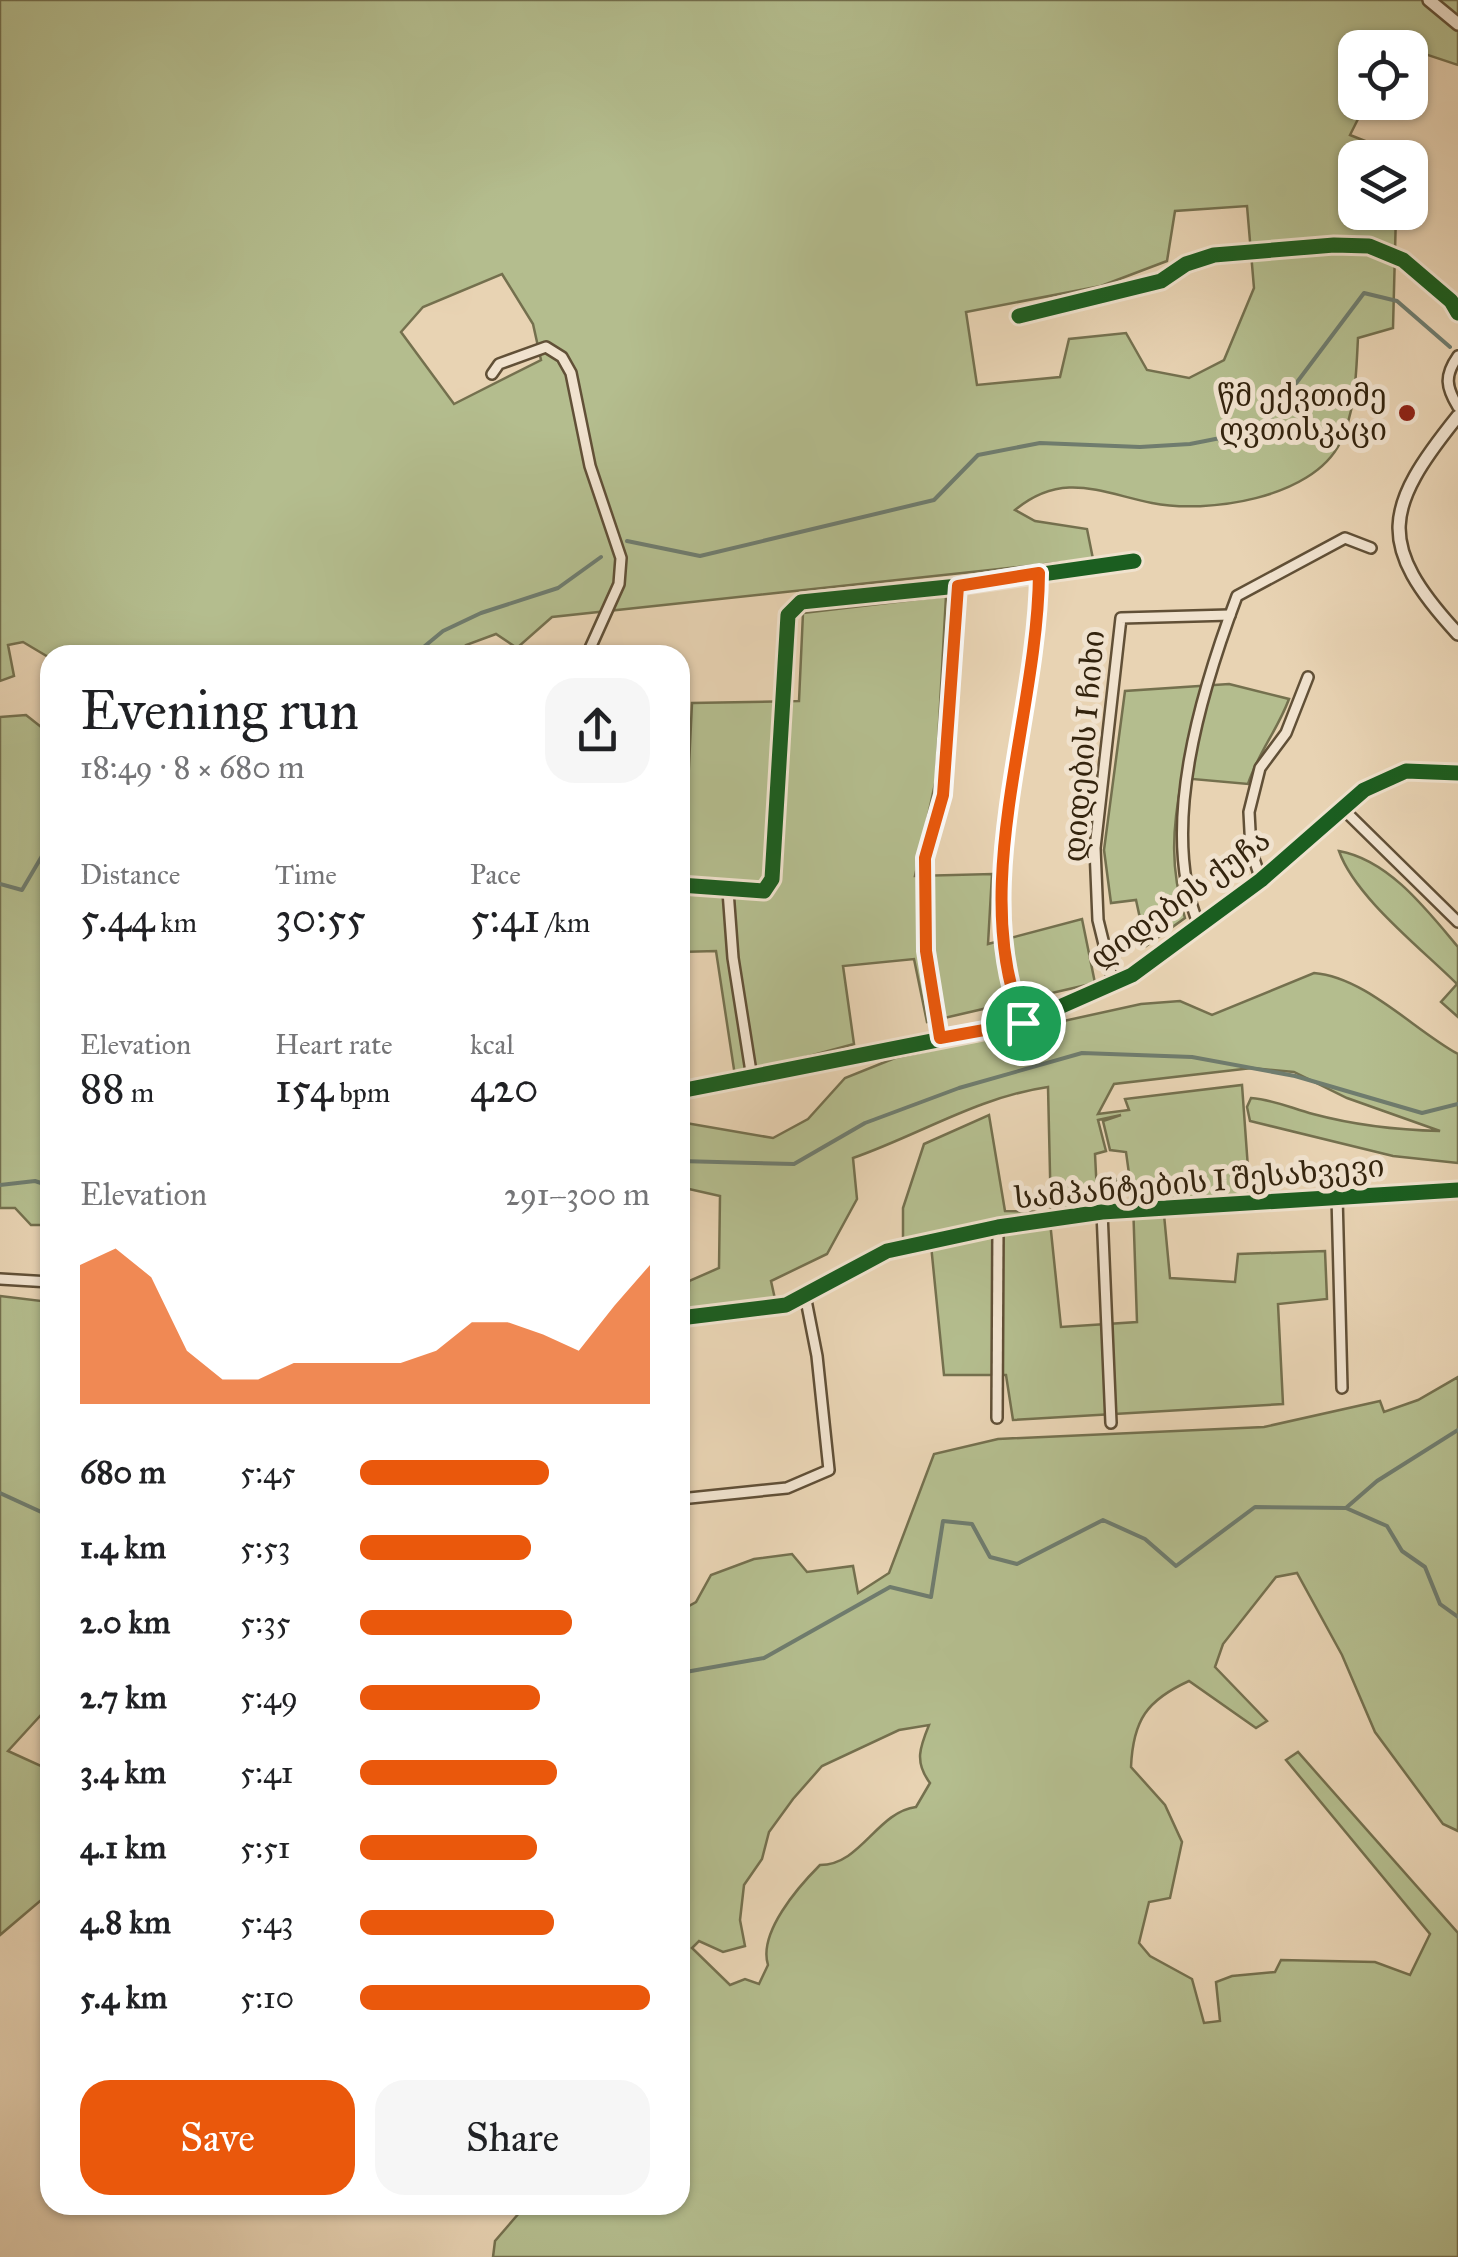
<!DOCTYPE html>
<meta charset="utf-8">
<style>
:root{--surface:#fff;--page:#f6f6f6;--text:#202124;--muted:#757577;--accent:#ea580c}
body{margin:0;font-family:"IM FELL Great Primer","Noto Serif Georgian",serif;background:var(--page);color:var(--text);height:100vh;display:flex;flex-direction:column;font-size:38px;white-space:nowrap}
*{box-sizing:border-box;margin:0}
p{font-size:32px;color:var(--muted)}
.icon{flex:none;width:55px;height:55px;fill:none;stroke:currentColor;stroke-width:2;stroke-linecap:round;stroke-linejoin:round}
.map{position:relative;flex:1;overflow:hidden}
.side{position:absolute;left:40px;top:645px;width:650px;height:1570px;display:flex;flex-direction:column;background:var(--surface);border-radius:30px;box-shadow:0 2px 8px #0004}
.side>*{flex:none}
.tools{position:absolute;left:1338px;top:30px;display:grid;gap:20px}
.tools a{display:grid;place-items:center;width:90px;height:90px;border-radius:20px;background:var(--surface);box-shadow:0 2px 8px #0004;font-size:50px}
.pin{position:absolute;display:grid;place-items:center;width:85px;height:85px;color:#fff;margin:-42px;border:5px solid #fff;border-radius:50%;box-shadow:0 2px 10px #0007}
.round{display:grid;place-items:center;flex:none;width:105px;height:105px;border-radius:30px;background:var(--page)}
.headline{display:flex;align-items:center;justify-content:space-between;height:170px;padding:0 40px}
h1{font-size:55px;font-weight:600;line-height:75px}
.metrics{display:grid;grid-template-columns:repeat(3,1fr);gap:15px;height:170px;padding:10px 40px}
.metrics div{display:grid;align-content:center}
.metrics b{font-size:42px;font-weight:600}
.metrics small{font-size:28px;font-weight:400}
.metrics p{font-size:28px}
.chart{height:280px;padding:20px 40px}
.chart p{display:flex;justify-content:space-between}
.chart svg{width:100%;height:180px;margin-top:10px;fill:var(--accent);opacity:.7}
.cta{display:flex;gap:20px;margin-top:auto;padding:20px 40px}
.cta a{flex:1;height:115px;border-radius:30px;background:var(--accent);color:#fff;font-size:40px;font-weight:600;line-height:115px;text-align:center}
.cta a+a{background:var(--page);color:var(--text)}
ul{padding:0 40px;list-style:none;font-size:32px}
li{display:grid;grid-template-columns:160px 120px 1fr;align-items:center;height:75px}
li i{height:25px;border-radius:12px;background:var(--accent)}
.map>svg:first-child{display:block}
.green{fill:#b4bd8e;stroke:#74704e;stroke-width:2.5;fill-rule:evenodd}
.lines{fill:none;stroke-linecap:round;stroke-linejoin:round}
.stream{stroke:#6f7c6e;stroke-width:4}
.minor-casing{stroke:#615037;stroke-width:14}
.tertiary-casing{stroke:#615037;stroke-width:16}
.minor{stroke:#f0e2ce;stroke-width:9}
.tertiary{stroke:#f0e2ce;stroke-width:11}
.cycleway-casing{stroke:#f0e2ce;stroke-width:21}
.cycleway{stroke:#1b5e20;stroke-width:15}
.route-casing{stroke:#fff;stroke-width:20}
.route{stroke:#ea580c;stroke-width:12}
.poi-dot{fill:#8f2418;stroke:#f0e2ce;stroke-width:4}
.labels{text-anchor:middle;dominant-baseline:central;stroke-width:10;stroke-linejoin:round;paint-order:stroke}
.poi-label{font-size:30px;fill:#34240e;stroke:#f0e2ce;text-anchor:end}
.street-label{font-size:30px;fill:#34240e;stroke:#f0e2ce}
</style>
<div class="map">
<svg width="1458" height="2257" viewBox="0 0 1458 2257">
<rect width="100%" height="100%" fill="#e8d3b3"/>
<filter id="stains"><feTurbulence type="fractalNoise" baseFrequency=".002" numOctaves="4"/><feColorMatrix values="0 0 0 0 .2 0 0 0 0 .09 0 0 0 0 .02 0 0 0 .5 -.17"/></filter>
<radialGradient id="worn" r=".72"><stop offset=".6" stop-color="#630" stop-opacity="0"/><stop offset="1" stop-color="#630" stop-opacity=".3"/></radialGradient>
<!-- green -->
<g class="green">
<path d="M0,0H1458V65L1395,44L1355,48V102L1366,103L1350,135L1398,154L1355,158V212L1396,213L1393,328L1358,338C1356,374 1356,410 1340,443C1312,499 1206,514 1152,503C1099,492 1062,471 1015,510L1035,521L1087,529L1093,559L552,617L517,648L496,634L466,645L454,655L50,658L23,642L8,645L14,676L0,681ZM1247,206L1254,288L1224,360L1189,378L1147,370L1126,333L1069,339L1060,377L977,385L966,312L1101,286L1167,261L1175,211ZM502,274L533,324L541,360L454,404L401,332L423,307Z"/>
<polygon points="946,596 936,779 915,876 992,874 988,944 1082,919 1095,983 927,1022 914,959 843,966 854,1044 735,1076 716,951 680,952 692,703 799,701 803,613"/>
<path d="M1229,684L1289,699C1278,729 1258,753 1248,784L1182,778C1172,829 1170,869 1185,918L1146,946L1136,900L1111,903L1104,850L1125,691Z"/>
<polygon points="26,715 50,734 50,1225 31,1225 15,1208 0,1208 0,717"/>
<path d="M1339,851C1389,860 1427,910 1458,947V1017L1441,1002L1457,984C1422,949 1355,897 1339,851Z"/>
<path d="M1314,973C1365,977 1414,1030 1458,1054V1163L1393,1156L1250,1121L1247,1107L1251,1098C1275,1100 1291,1108 1313,1114C1354,1125 1397,1130 1440,1131L1347,1098L1294,1072L1252,1068L1114,1084L1098,1114L1129,1110L1125,1099L1242,1085L1250,1196L1163,1204L1170,1278L1235,1282L1238,1254L1325,1251L1327,1299L1278,1304L1283,1404L1013,1420L1006,1375H944L931,1245L903,1252V1208L924,1144L989,1115L1005,1211L1049,1212L1061,1327L1137,1322L1133,1202L1126,1152L1110,1150L1103,1121L1121,1115L1098,1120L1106,1151L1095,1154L1097,1194H1105L1109,1203L1118,1192L1117,1179H1123V1206L1051,1216L1048,1087C978,1097 919,1135 853,1158L857,1199L827,1254L771,1281L777,1308L688,1325L689,1281L719,1268L720,1196L680,1187V1122L773,1138L808,1119L845,1078L895,1058L1141,1004L1180,1001L1212,1015Z"/>
<polygon points="0,1296 50,1302 50,1705 8,1751 50,1770 50,1902 40,1901 0,1935"/>
<path d="M1458,1377V1831L1443,1824L1375,1732L1342,1655L1297,1573L1276,1577L1223,1644L1215,1667L1267,1721L1256,1728L1189,1681C1147,1700 1133,1720 1131,1767L1165,1805L1182,1842L1170,1898L1149,1902L1139,1943L1150,1956L1192,1979L1204,2023L1220,2021L1216,1982L1232,1976L1275,1972L1281,1960L1375,1962L1410,1975L1430,1934L1286,1760L1298,1752L1458,1933V2257H493L495,2241L526,2205H680V1611L696,1602L711,1575L754,1559L792,1554L807,1572L853,1566L858,1593L889,1573L934,1454L998,1439L1264,1427L1380,1401L1384,1412L1418,1400ZM929,1725C920,1747 914,1762 930,1783L916,1807C877,1812 861,1865 820,1865C798,1887 758,1933 768,1965L759,1984L745,1979L730,1985L692,1948L699,1941L723,1952L745,1946L740,1920L744,1885L762,1859L769,1832L793,1799L822,1766L899,1730Z"/>
</g>
<g class="lines">
<!-- stream -->
<g class="stream">
<polyline points="627,541 700,556 934,500 978,455 1040,443 1140,447 1190,444 1261,430 1364,293 1397,301 1450,347"/>
<polyline points="414,655 443,631 481,613 558,588 601,557"/>
<polyline points="0,884 22,890 42,856 50,855"/>
<polyline points="680,1161 794,1164 865,1123 959,1088 1082,1053 1192,1057 1295,1076 1422,1113 1458,1104"/>
<polyline points="0,1185 35,1181 50,1186"/>
<polyline points="0,1493 50,1516"/>
<polyline points="1347,1507 1377,1481 1458,1430"/>
<polyline points="680,1673 764,1658 890,1587 931,1597 943,1521 972,1524 990,1557 1017,1564 1103,1520 1145,1539 1176,1566 1255,1507 1346,1508 1387,1526 1402,1551 1425,1567 1440,1604 1458,1617"/>
</g>
<defs>
<g id="minor">
<polyline points="1019,316 1161,281 1186,264 1214,255 1334,245 1369,246 1403,260 1451,301 1458,313"/>
<path d="M1458,356C1444,376 1446,387 1458,407"/>
<polyline points="492,374 499,364 546,347 562,357 571,373 590,466 621,558 619,584 587,655"/>
<polyline points="1341,807 1458,922"/>
<polyline points="1261,880 1251,850 1249,812 1260,768 1286,733 1308,677"/>
<polyline points="680,885 764,891 772,879 788,615 801,602 958,586 1134,561"/>
<polyline points="728,891 733,958 752,1078"/>
<path d="M1199,925C1158,830 1202,689 1237,596L1345,538L1371,548"/>
<polyline points="1114,985 1098,920 1095,848 1121,618 1230,615"/>
<path d="M1023,1023C966,886 1038,717 1039,573"/>
<polyline points="940,1038 925,951 925,858 943,795 958,586"/>
<polyline points="680,1091 1023,1023 1132,975 1261,880 1364,790 1406,771 1458,773"/>
<polyline points="1337,1196 1342,1388"/>
<polyline points="1102,1212 1111,1423"/>
<polyline points="0,1279 50,1282"/>
<polyline points="680,1318 786,1305 887,1251 998,1227 1102,1212 1458,1190"/>
<polyline points="997,1418 998,1227"/>
<polyline points="680,1499 787,1488 829,1470 817,1356 805,1295"/>
</g>
<g id="tertiary">
<polyline points="1429,0 1458,24"/>
<path d="M1458,416C1384,508 1375,544 1458,634"/>
</g>
</defs>
<!-- minor casing -->
<use href="#minor" class="minor-casing"/>
<!-- tertiary casing -->
<use href="#tertiary" class="tertiary-casing"/>
<!-- minor -->
<use href="#minor" class="minor"/>
<!-- tertiary -->
<use href="#tertiary" class="tertiary"/>
<defs>
<g id="cycleway">
<polyline points="1019,316 1161,281 1186,264 1214,255 1334,245 1369,246 1403,260 1451,301 1458,313"/>
<polyline points="680,885 764,891 772,879 788,615 801,602 958,586 1134,561"/>
<polyline points="680,1091 1023,1023 1132,975 1261,880 1364,790 1406,771 1458,773"/>
<polyline points="680,1318 786,1305 887,1251 998,1227 1102,1212 1458,1190"/>
</g>
</defs>
<!-- cycleway casing -->
<use href="#cycleway" class="cycleway-casing"/>
<!-- cycleway -->
<use href="#cycleway" class="cycleway"/>
</g>
<g class="lines">
<defs>
<path id="route" d="M1039,573C1038,717 967,886 1023,1023L940,1038L926,951L925,858L943,795L958,586Z"/>
</defs>
<!-- route casing -->
<use href="#route" class="route-casing"/>
<!-- route -->
<use href="#route" class="route"/>
</g>
<!-- markers -->
<circle class="poi-dot" cx="1407" cy="413" r="10"/>
<g class="labels">
<!-- poi labels -->
<g class="poi-label">
<text x="1387" y="396">წმ ექვთიმე<tspan x="1387" dy="34">ღვთისკაცი</tspan></text>
</g>
<!-- street labels -->
<g class="street-label">
<text transform="translate(1084 746) rotate(-85)">დიდების I ჩიხი</text>
<text transform="translate(1180 899) rotate(-36)">დიდების ქუჩა</text>
<text transform="translate(1199 1182) rotate(-5)">სამპანტების I შესახვევი</text>
</g>
</g>
<rect width="100%" height="100%" filter="url(#stains)"/>
<rect width="100%" height="100%" fill="url(#worn)"/>
</svg>
<div class="tools">
<a><svg class="icon" aria-label="locate" viewBox="0 0 24 24"><circle cx="12" cy="12" r="6"/><path d="M12 2v4M12 18v4M2 12h4M18 12h4"/></svg></a>
<a><svg class="icon" aria-label="layers" viewBox="0 0 24 24"><path d="M12 4l9 5-9 5-9-5zM3 14l9 5 9-5"/></svg></a>
</div>
<div class="pin" style="left:1023px;top:1023px;background:#1e9e55"><svg class="icon" aria-label="arrive" viewBox="0 0 24 24"><path d="M6 21V4h12l-3 4 3 4H6"/></svg></div>
<section class="side">
<div class="headline"><div><h1>Evening run</h1><p>18:49 · 8 × 680 m</p></div><a class="round"><svg class="icon" aria-label="share" viewBox="0 0 24 24"><path d="M12 15V3M7 8l5-5 5 5M5 13v7h14v-7"/></svg></a></div>
<div class="metrics">
<div><p>Distance</p><b>5.44<small> km</small></b></div>
<div><p>Time</p><b>30:55</b></div>
<div><p>Pace</p><b>5:41<small> /km</small></b></div>
</div>
<div class="metrics">
<div><p>Elevation</p><b>88<small> m</small></b></div>
<div><p>Heart rate</p><b>154<small> bpm</small></b></div>
<div><p>kcal</p><b>420</b></div>
</div>
<div class="chart"><p><span>Elevation</span>291–300 m</p>
<svg viewBox="0 0 160 44" preserveAspectRatio="none"><path d="M0 44V10L10 6L20 13L30 31L40 38L50 38L60 34L70 34L80 34L90 34L100 31L110 24L120 24L130 27L140 31L150 20L160 10V44z"/></svg>
</div>
<ul>
<li><b>680 m</b>5:45<i style="width:65%"></i></li>
<li><b>1.4 km</b>5:53<i style="width:59%"></i></li>
<li><b>2.0 km</b>5:35<i style="width:73%"></i></li>
<li><b>2.7 km</b>5:49<i style="width:62%"></i></li>
<li><b>3.4 km</b>5:41<i style="width:68%"></i></li>
<li><b>4.1 km</b>5:51<i style="width:61%"></i></li>
<li><b>4.8 km</b>5:43<i style="width:67%"></i></li>
<li><b>5.4 km</b>5:10<i style="width:100%"></i></li>
</ul>
<div class="cta"><a>Save</a><a>Share</a></div>
</section>
</div>
